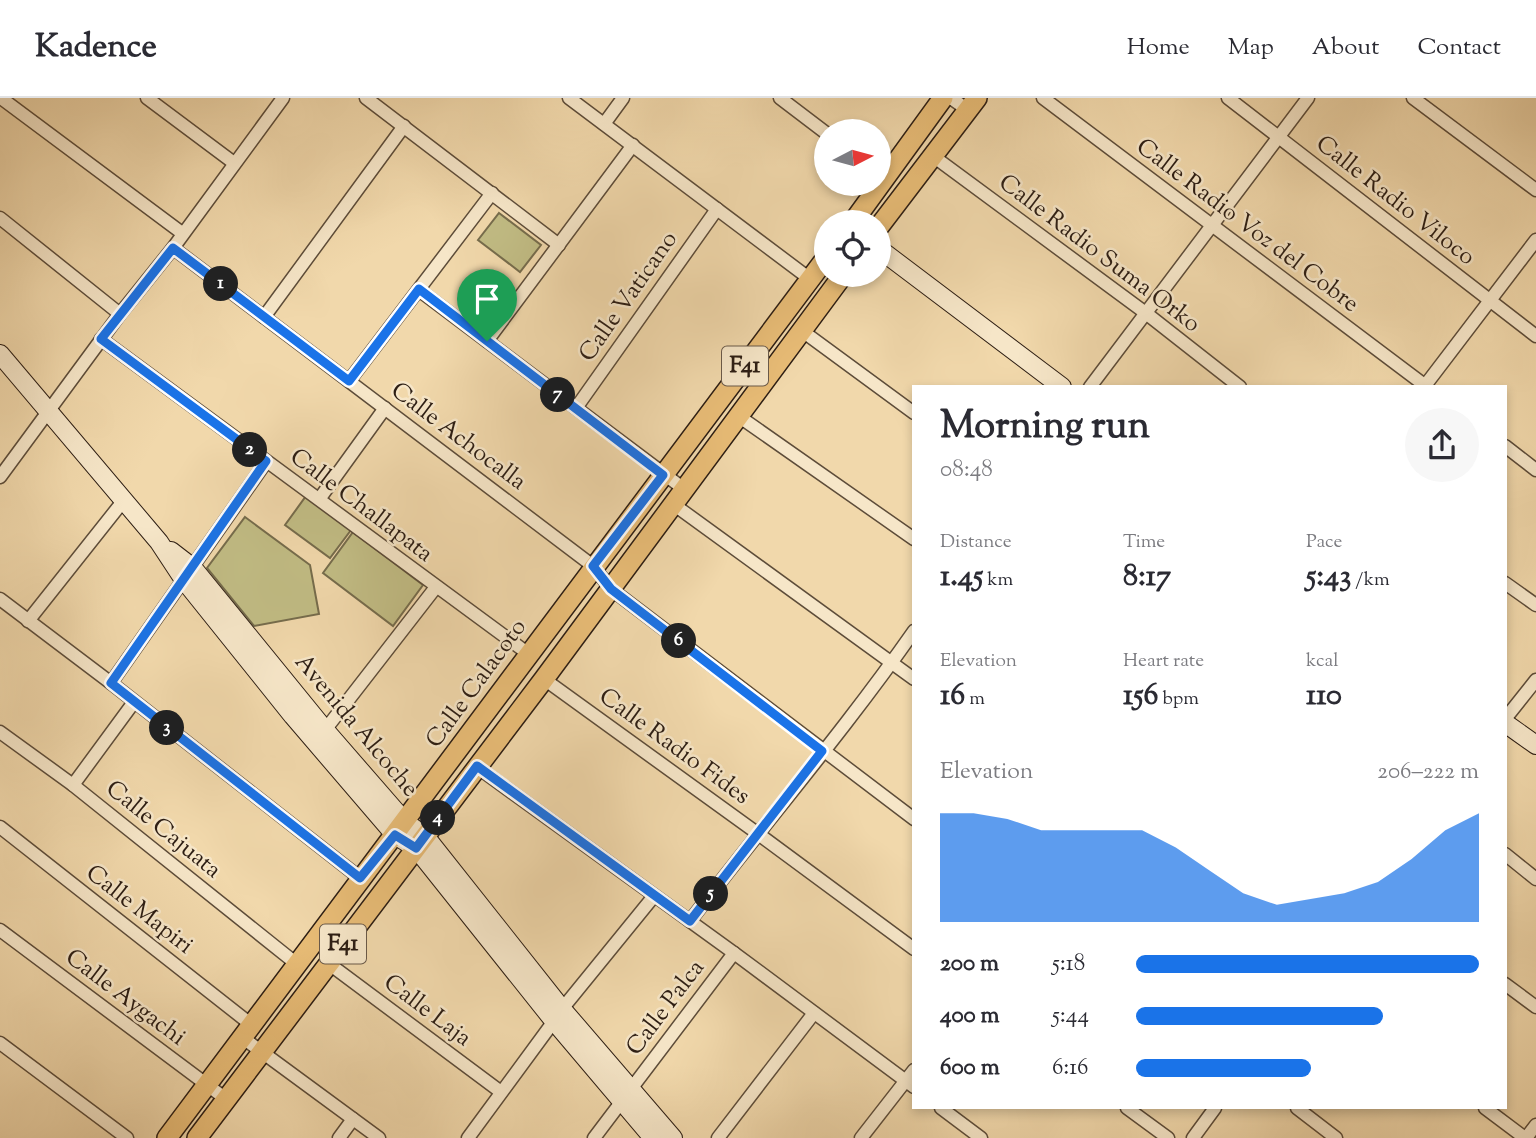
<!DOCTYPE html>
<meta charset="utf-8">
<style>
:root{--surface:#fff;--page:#f7f7f7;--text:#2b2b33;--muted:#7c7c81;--line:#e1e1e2;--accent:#1a73e8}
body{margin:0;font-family:"Sorts Mill Goudy",serif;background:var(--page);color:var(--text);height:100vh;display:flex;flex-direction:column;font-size:26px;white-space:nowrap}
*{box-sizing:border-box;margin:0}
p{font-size:23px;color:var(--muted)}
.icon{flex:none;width:38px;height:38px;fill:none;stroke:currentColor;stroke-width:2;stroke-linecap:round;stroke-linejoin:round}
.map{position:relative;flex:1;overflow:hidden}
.panel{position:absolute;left:912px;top:287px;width:595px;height:724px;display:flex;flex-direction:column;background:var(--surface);border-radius:0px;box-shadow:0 4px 10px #0003}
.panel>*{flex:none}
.needle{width:46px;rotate:84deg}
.tools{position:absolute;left:814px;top:21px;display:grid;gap:14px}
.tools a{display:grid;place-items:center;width:77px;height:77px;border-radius:50%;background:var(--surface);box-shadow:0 4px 10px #0003;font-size:35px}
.pin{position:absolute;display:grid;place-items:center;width:60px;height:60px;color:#fff;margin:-72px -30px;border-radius:50% 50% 50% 0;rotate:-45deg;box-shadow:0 0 7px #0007}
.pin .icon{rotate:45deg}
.km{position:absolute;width:35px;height:35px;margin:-18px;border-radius:50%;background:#222;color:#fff;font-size:19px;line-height:35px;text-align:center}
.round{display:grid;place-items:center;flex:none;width:74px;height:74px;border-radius:37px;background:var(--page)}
.head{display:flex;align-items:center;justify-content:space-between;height:119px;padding:0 28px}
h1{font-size:38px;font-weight:700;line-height:52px}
.stats{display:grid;grid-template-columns:repeat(3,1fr);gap:10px;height:119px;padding:7px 28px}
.stats div{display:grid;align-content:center}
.stats b{font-size:30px;font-weight:700}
.stats small{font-size:19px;font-weight:400}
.stats p{font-size:19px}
.chart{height:196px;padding:14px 28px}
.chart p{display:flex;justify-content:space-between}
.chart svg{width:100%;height:126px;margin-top:7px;fill:var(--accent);opacity:.7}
ul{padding:0 28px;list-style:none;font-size:23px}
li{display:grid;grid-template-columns:112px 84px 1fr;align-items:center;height:52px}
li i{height:18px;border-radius:9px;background:var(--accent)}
header{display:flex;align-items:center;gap:42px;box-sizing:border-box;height:98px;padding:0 35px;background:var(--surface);border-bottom:2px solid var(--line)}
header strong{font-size:33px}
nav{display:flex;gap:38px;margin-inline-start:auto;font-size:24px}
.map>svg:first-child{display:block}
.green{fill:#c1bc84;stroke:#766c4c;stroke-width:2}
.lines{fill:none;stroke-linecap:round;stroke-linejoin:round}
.street-casing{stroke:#5d4c39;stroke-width:15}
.secondary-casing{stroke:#2c1d13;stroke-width:20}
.primary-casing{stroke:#2c1d13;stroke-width:22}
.street{stroke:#f6e6c8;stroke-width:12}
.secondary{stroke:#f6e6c8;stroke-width:18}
.primary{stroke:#e8bc76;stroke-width:19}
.route-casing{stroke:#fff;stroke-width:14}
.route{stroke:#1a73e8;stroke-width:9}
.labels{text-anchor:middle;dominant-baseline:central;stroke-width:5;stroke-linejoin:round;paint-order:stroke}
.shield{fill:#f6e6c8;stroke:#695949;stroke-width:2}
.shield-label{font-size:23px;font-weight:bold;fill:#2c1d13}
.street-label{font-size:24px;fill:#2c1d13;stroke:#f6e6c8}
</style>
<header>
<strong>Kadence</strong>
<nav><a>Home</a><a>Map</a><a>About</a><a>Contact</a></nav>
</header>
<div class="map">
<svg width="1536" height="1040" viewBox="0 0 1536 1040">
<rect width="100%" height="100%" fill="#f1d8ab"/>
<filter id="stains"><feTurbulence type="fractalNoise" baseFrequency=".00286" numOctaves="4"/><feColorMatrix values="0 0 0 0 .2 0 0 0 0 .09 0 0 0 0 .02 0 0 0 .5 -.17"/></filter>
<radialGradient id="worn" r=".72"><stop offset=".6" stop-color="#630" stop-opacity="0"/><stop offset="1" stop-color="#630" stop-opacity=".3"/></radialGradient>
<!-- green -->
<g class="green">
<polygon points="499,115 541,147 520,174 478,142"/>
<polygon points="306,398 351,432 330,460 285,427"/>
<polygon points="245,419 310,467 319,516 254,528 207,470"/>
<polygon points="353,434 423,487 393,528 323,475"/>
</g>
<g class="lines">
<defs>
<g id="street">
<polyline points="1,0 182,135"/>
<polyline points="147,0 234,65"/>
<polyline points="366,0 559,147"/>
<polyline points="569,0 810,181"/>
<polyline points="780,0 826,35"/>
<polyline points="951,0 968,12"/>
<polyline points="1043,0 1427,289"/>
<polyline points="1228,0 1536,238"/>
<polyline points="1413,0 1536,92"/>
<polyline points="604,26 623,0"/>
<polyline points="933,58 1147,216 1240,289"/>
<polyline points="0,120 120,216"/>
<polyline points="173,150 593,468 611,491 914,721"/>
<polyline points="419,192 684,391"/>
<polyline points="264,219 404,28"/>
<polyline points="801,232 914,315"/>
<polyline points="101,241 530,557"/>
<polyline points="487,243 633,47"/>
<polyline points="349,283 492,95"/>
<polyline points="1090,289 1308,0"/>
<polyline points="1424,289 1536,142"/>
<polyline points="576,310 717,111"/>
<polyline points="737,317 914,441"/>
<polyline points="1505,348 1536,372"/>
<polyline points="0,379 120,216 173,150 283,0"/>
<polyline points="320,400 385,310"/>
<polyline points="673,406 914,581"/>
<polyline points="1505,485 1536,507"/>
<polyline points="0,501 111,585 360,780"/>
<polyline points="28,523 124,402"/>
<polyline points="544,581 757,735 914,851"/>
<polyline points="111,585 266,364"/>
<polyline points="1505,621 1536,582"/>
<polyline points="325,632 436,489"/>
<polyline points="0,634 73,687 298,867"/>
<polyline points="477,669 734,855 914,989"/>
<polyline points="73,687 134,604"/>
<polyline points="0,729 253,928"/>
<polyline points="1505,756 1536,781"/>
<path d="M690,823C764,726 844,633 914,533"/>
<polyline points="0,832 226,1001"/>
<polyline points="328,865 501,994"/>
<polyline points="1505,886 1536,909"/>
<polyline points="562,911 654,798"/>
<polyline points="243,940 379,1040"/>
<polyline points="0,945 127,1040"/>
<polyline points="631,991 734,855"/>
<polyline points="941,1010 981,1040"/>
<polyline points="1127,1010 1168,1040"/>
<polyline points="1297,1010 1336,1040"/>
<polyline points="1485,1010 1525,1040"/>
<polyline points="339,1040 353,1021"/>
<polyline points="468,1040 554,923"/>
<polyline points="594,1040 622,1003"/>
<polyline points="718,1040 814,915"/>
<polyline points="861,1040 914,972"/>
<polyline points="1193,1040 1215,1010"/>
<polyline points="1526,1040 1536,1027"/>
</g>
<g id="secondary">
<polyline points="878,150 1062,289"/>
<polyline points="0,256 159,444 184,482 293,618 395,737 416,750 554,923 653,1040"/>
<polyline points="171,453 193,470 325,632 405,724 425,738 562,911 673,1040"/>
<polyline points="1505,625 1536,647"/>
</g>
<g id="primary">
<polyline points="853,124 943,0"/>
<polyline points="878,130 977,0"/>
<polyline points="167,1040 826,160"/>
<polyline points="197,1040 544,581 843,177"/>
</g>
</defs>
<!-- street casing -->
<use href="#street" class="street-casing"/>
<!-- secondary casing -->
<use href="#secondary" class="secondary-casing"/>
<!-- primary casing -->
<use href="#primary" class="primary-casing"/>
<!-- street -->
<use href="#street" class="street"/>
<!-- secondary -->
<use href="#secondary" class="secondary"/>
<!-- primary -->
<use href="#primary" class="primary"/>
</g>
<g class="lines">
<defs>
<polygon id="route" points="173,150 349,283 419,191 663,377 593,468 611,491 822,653 690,823 477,668 416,750 395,737 360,780 111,585 266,363 101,241"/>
</defs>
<!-- route casing -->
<use href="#route" class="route-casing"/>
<!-- route -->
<use href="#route" class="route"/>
</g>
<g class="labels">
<!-- shield labels -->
<g class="shield">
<rect x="722" y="248.5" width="46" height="39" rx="5"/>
<rect x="320" y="826.5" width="46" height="39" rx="5"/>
</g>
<g class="shield-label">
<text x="745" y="268">F41</text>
<text x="343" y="846">F41</text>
</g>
<!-- street labels -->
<g class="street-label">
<text transform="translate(1395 103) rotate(38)">Calle Radio Viloco</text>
<text transform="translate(1247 128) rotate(37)">Calle Radio Voz del Cobre</text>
<text transform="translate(1099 156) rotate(37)">Calle Radio Suma Orko</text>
<text transform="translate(629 199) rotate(-55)">Calle Vaticano</text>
<text transform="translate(458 339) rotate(37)">Calle Achocalla</text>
<text transform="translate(361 408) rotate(37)">Calle Challapata</text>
<text transform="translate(477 586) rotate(-54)">Calle Calacoto</text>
<text transform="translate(356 628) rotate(50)">Avenida Alcoche</text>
<text transform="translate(674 649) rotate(36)">Calle Radio Fides</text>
<text transform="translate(163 732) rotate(39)">Calle Cajuata</text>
<text transform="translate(139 812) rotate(38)">Calle Mapiri</text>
<text transform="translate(125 900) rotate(37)">Calle Aygachi</text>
<text transform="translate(666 910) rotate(-53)">Calle Palca</text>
<text transform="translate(427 913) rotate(37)">Calle Laja</text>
</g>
</g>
<rect width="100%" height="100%" filter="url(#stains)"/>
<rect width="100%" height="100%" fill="url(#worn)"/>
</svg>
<div class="tools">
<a><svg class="needle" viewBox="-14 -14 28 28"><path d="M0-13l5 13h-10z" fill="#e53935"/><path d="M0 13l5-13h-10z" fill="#7c7c81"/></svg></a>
<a><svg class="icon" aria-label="locate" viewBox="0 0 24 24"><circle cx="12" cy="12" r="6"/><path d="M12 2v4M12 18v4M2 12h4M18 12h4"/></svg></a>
</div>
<div class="pin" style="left:487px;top:243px;background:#1e9e55"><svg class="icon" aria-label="arrive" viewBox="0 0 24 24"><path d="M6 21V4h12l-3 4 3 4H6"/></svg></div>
<b class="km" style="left:221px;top:186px">1</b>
<b class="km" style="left:250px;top:352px">2</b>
<b class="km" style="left:167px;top:630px">3</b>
<b class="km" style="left:438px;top:720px">4</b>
<b class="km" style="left:711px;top:796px">5</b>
<b class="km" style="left:679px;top:543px">6</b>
<b class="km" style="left:558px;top:297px">7</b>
<section class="panel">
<div class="head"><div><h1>Morning run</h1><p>08:48</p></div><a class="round"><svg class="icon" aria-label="share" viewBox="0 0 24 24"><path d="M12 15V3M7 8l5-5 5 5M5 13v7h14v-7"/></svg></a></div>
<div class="stats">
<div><p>Distance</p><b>1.45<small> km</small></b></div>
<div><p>Time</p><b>8:17</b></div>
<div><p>Pace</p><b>5:43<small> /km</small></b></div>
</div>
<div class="stats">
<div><p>Elevation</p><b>16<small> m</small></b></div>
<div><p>Heart rate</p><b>156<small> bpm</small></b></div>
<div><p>kcal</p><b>110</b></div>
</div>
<div class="chart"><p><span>Elevation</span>206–222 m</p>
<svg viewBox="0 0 160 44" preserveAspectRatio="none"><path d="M0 44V6L10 6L20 8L30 12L40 12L50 12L60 12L70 18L80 26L90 34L100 38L110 36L120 34L130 30L140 22L150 12L160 6V44z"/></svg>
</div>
<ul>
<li><b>200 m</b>5:18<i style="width:100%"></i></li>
<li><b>400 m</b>5:44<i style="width:72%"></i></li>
<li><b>600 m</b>6:16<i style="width:51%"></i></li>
</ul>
</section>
</div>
